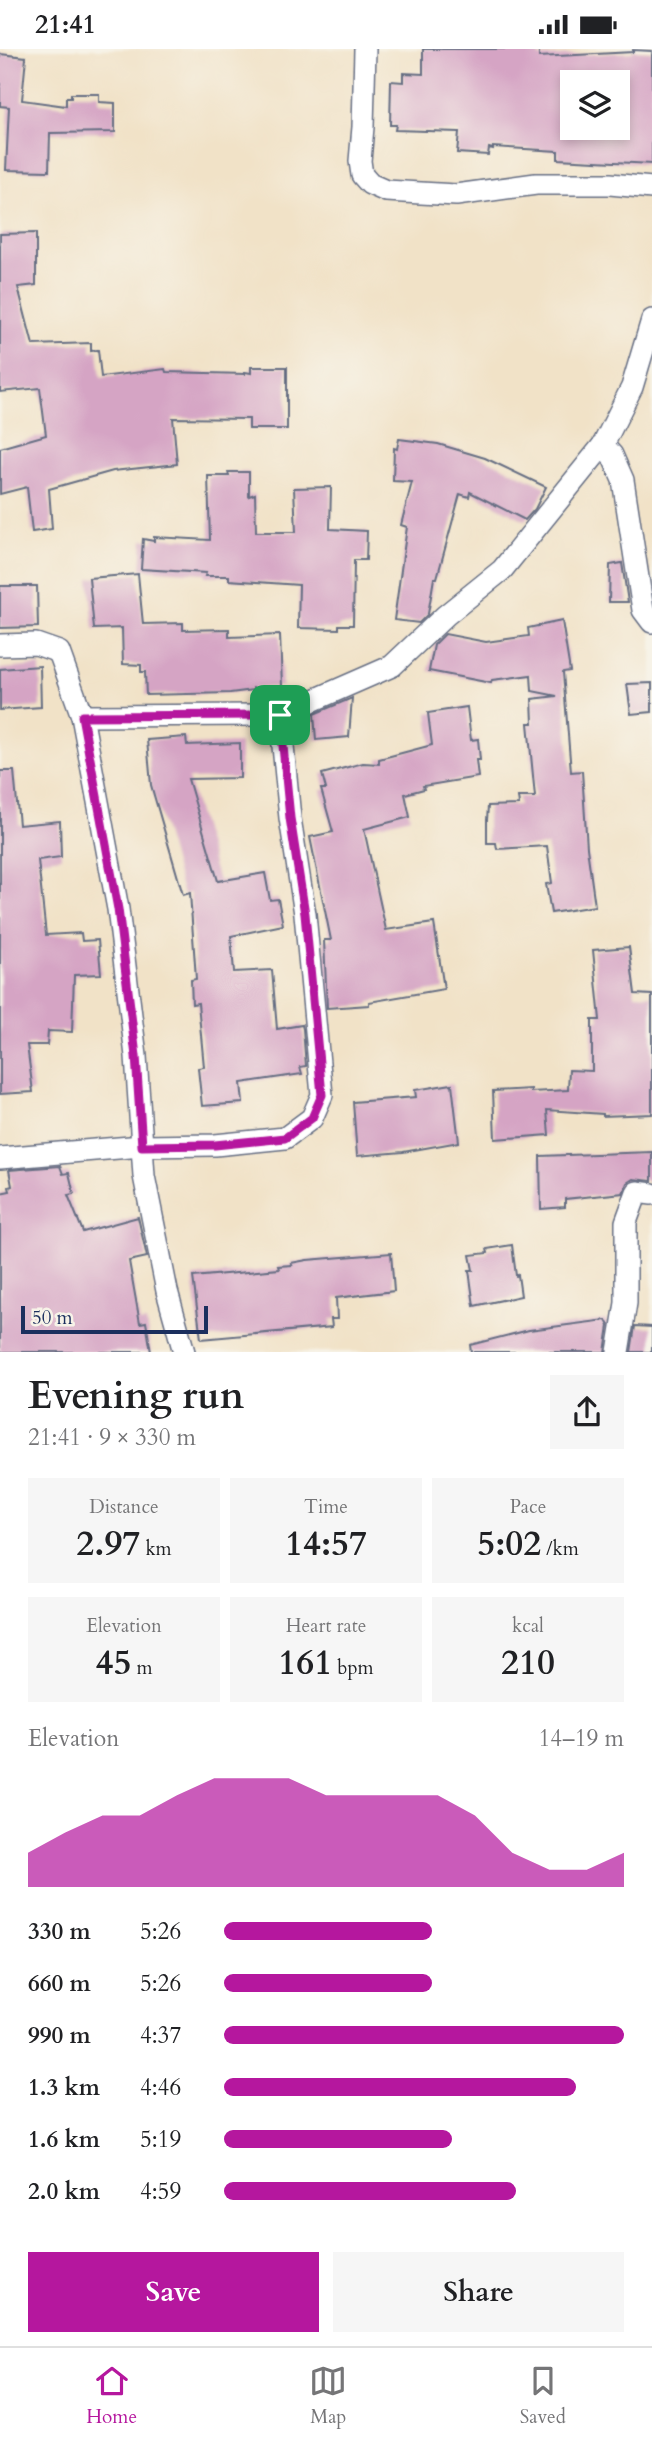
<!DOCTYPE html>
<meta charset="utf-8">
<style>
:root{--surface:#fff;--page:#f6f6f6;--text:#202124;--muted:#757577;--line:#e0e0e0;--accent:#b5179e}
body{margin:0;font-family:Cardo,serif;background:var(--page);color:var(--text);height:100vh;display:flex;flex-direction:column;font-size:26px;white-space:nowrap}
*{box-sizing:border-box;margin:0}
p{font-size:23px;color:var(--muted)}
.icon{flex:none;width:38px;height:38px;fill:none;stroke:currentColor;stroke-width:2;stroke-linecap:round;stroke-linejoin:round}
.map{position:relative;height:1303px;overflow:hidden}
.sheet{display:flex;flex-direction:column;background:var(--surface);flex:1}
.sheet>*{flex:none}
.controls{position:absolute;left:560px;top:21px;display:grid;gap:14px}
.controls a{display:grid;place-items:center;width:70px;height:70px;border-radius:0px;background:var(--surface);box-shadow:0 4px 10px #0003;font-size:35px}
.scale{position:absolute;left:21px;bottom:18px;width:187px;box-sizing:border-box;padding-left:7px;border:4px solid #1b2f5e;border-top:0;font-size:19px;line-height:24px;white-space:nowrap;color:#1b2f5e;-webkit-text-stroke:5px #f7f3e8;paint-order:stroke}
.pin{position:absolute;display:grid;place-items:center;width:60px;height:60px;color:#fff;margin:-30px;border-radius:14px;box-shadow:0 4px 10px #0006}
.round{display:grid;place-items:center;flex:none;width:74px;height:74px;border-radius:0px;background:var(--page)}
.overview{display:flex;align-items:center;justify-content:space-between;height:119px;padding:0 28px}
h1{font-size:38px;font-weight:600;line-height:52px}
.stats{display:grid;grid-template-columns:repeat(3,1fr);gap:10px;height:119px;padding:7px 28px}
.stats div{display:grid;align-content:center;border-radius:0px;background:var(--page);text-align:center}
.stats b{font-size:35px;font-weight:600}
.stats small{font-size:19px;font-weight:400}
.stats p{font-size:19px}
.chart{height:196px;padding:14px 28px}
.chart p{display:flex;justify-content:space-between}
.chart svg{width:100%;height:126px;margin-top:7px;fill:var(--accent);opacity:.7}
.action{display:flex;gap:14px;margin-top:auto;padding:14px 28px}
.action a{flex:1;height:80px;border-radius:0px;background:var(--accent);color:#fff;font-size:28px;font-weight:600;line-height:80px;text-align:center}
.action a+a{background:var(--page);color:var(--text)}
ul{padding:0 28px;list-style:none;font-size:23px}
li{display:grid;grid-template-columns:112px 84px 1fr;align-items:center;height:52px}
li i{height:18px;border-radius:9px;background:var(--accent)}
.status{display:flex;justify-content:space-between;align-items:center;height:49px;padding:0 35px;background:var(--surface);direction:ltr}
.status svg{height:19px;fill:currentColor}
.tab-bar{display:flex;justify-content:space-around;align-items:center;height:98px;border-top:2px solid var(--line);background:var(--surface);font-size:19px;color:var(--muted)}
.tab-bar a{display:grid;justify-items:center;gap:4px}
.tab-bar .selected{color:var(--accent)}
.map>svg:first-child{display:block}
.building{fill:#d5a4c4;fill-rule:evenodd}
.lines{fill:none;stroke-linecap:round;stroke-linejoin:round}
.street-casing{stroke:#666e83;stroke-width:24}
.street{stroke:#fff;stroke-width:21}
.route-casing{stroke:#fff;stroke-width:14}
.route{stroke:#b5179e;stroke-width:9}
</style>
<div class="status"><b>21:41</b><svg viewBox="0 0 49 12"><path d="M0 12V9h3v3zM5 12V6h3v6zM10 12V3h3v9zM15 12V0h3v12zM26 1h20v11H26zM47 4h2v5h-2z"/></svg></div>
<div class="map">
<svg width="652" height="1303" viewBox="0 0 652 1303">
<rect width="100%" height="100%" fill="#f7f3e8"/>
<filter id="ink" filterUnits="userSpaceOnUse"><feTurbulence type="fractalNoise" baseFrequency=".0143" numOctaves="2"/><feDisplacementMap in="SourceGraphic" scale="14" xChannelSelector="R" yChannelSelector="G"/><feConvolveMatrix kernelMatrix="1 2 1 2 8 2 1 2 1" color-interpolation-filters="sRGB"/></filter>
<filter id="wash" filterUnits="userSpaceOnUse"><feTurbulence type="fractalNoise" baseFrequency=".00686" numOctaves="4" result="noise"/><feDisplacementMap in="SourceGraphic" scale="28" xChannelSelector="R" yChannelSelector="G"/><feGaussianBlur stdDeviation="1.57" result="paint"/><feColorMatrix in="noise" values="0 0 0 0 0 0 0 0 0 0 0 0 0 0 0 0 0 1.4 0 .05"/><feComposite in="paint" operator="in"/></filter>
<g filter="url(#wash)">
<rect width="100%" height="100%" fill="#f1e2c7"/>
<g id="blocks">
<!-- building -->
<g class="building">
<path d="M423,0H539V8L633,3V1L652,2V115L558,110V102L493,98V100L489,99L488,106L457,104L459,83L395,81L396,76H390L391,32L403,33V24L423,25ZM572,33H618V79H572Z"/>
<polygon points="0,5 26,8 22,51 66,57 66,49 71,49 71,45 99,45 99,53 115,54 115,83 50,84 49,122 6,121 9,58 0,57"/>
<polygon points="36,184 36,236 18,238 33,296 91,294 91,302 98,301 101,328 165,320 166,323 245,325 245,323 251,324 251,318 287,318 287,380 249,380 249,370 173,369 177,415 113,422 49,440 52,480 32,483 27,438 0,445 0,399 46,386 40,339 0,343 0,185"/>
<polygon points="399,390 438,395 485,409 546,438 535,460 525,471 470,443 469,448 460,445 437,529 434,529 428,565 419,574 394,571 407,478 401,476 412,433 393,432 394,399 397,400"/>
<polygon points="228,423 249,423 249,447 255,445 256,483 296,483 294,439 331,438 330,480 367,482 366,511 354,511 353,576 339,576 339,580 298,579 299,536 229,531 229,527 205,527 206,524 141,520 143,490 154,492 154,488 210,491 208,427 229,427"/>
<polygon points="622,514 628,553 609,553 610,516"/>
<polygon points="138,525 143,575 183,574 183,581 229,580 229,588 280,586 282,637 253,639 253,641 230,644 146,646 145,623 141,623 141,616 123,615 122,579 94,580 89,529"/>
<polygon points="0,537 37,537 38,578 0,579"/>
<polygon points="562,572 570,622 563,623 571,723 582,722 587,799 595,857 551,864 546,835 552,834 547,797 497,800 496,794 487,794 487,771 488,757 519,756 518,748 535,748 528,674 533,674 532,650 557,647 532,642 531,626 492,631 491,634 429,622 434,596 445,585 486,593 529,587 528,579"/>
<polygon points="40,617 41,658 0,661 0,620"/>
<polygon points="652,634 652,663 631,665 627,635"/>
<polygon points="352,649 349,688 316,691 314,665"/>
<polygon points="467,658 471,691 478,690 480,711 476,711 478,728 423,737 424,740 405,745 410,768 364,780 386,881 434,874 444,940 369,953 369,956 327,959 324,891 331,891 310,788 333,783 321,740 326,740 322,725 363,714 379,715 379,710 432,696 428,664"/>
<polygon points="186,688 187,696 240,694 240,729 188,730 218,832 265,824 270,851 278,850 283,876 231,887 234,923 272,921 277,980 302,976 303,980 306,1017 300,1018 302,1025 241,1034 243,1054 202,1057 198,1019 204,1018 198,954 192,955 191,931 196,930 190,844 183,846 151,736 147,691"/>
<polygon points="0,722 14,722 19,776 60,772 61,808 38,811 46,886 81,884 82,892 98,891 101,925 74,926 72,983 48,982 47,996 27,996 33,1043 0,1045"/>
<polygon points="629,898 635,945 652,946 652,1065 603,1067 603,1065 547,1061 549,1086 495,1090 493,1042 531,1040 531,1043 568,1041 569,1021 592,1022 592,971 600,971 593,901"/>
<polygon points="452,1035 459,1093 403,1103 357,1107 353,1053 416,1048 415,1041"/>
<polygon points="652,1103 652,1132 633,1130 627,1134 623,1144 565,1150 565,1158 541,1160 540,1107"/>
<polygon points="60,1117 63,1125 69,1124 74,1145 68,1146 83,1183 138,1168 147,1208 129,1212 140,1274 146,1273 151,1303 0,1303 0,1144 10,1142 9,1138 12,1137 9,1121"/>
<polygon points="512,1196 516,1227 518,1226 521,1247 474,1257 469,1221 473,1221 470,1206 488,1204 487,1200"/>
<polygon points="391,1204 394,1242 336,1249 337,1270 331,1270 332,1278 201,1290 193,1228 279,1220 278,1217 292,1216 291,1214 307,1211"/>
<polygon points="606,1271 609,1277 605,1303 471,1303 470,1296 529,1281"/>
<polygon points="635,1277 652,1278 652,1303 631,1303"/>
</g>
</g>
</g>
<g filter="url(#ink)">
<use href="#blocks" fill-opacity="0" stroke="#666e83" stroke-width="2"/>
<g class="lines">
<defs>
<g id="street">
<polyline points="365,0 363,78 360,112 362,126 370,135 386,142 456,146 536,135 610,135 652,139"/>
<polyline points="603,396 612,406 623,431 643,561 652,573"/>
<polyline points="0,596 36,595 59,603 82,667 118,860 136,1007 144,1127 167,1242 184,1303"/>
<polyline points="82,667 280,666 392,617 446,566 502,521 603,396 632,338 652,271"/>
<polyline points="0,1109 142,1097 215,1096 285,1089 312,1069 322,1046 305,865 290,769 280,666"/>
<polyline points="618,1303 626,1254 626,1173 637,1143 652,1145"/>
</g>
</defs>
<!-- street casing -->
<use href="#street" class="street-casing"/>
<!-- street -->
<use href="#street" class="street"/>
</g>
</g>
<g class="lines" filter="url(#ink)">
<defs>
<polygon id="route" points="280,666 290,769 305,865 322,1046 312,1069 285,1089 215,1096 142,1097 136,1007 118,860 82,667"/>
</defs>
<!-- route casing -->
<use href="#route" class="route-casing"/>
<!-- route -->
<use href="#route" class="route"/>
</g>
</svg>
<div class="controls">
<a><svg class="icon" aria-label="layers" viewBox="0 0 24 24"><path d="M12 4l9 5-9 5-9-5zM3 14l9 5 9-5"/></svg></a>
</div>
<div class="scale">50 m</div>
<div class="pin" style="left:280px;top:666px;background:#1e9e55"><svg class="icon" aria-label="arrive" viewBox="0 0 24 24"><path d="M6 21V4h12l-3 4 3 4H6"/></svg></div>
</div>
<section class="sheet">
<div class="overview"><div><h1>Evening run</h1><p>21:41 · 9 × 330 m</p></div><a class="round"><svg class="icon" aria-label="share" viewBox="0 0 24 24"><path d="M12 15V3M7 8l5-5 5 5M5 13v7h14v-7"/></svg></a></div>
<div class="stats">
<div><p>Distance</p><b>2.97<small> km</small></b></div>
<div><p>Time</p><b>14:57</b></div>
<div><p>Pace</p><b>5:02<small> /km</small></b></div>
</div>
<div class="stats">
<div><p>Elevation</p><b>45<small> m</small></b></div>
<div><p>Heart rate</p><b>161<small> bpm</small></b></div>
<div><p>kcal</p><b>210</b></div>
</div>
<div class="chart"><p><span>Elevation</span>14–19 m</p>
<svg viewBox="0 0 160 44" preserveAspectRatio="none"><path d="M0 44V32L10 25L20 19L30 19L40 12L50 6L60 6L70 6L80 12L90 12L100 12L110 12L120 19L130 32L140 38L150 38L160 32V44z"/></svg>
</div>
<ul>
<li><b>330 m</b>5:26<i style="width:52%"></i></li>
<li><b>660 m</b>5:26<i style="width:52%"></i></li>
<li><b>990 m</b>4:37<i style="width:100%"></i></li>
<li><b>1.3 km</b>4:46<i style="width:88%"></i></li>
<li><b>1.6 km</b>5:19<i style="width:57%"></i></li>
<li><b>2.0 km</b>4:59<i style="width:73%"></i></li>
</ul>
<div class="action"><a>Save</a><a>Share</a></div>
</section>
<nav class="tab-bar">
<a class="selected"><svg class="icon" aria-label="home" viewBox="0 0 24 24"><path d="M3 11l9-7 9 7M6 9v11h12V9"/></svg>Home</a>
<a><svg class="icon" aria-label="map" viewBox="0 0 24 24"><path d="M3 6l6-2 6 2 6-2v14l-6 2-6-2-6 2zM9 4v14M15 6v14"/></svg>Map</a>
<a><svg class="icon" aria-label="saved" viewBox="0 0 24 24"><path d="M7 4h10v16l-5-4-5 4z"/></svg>Saved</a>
</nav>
